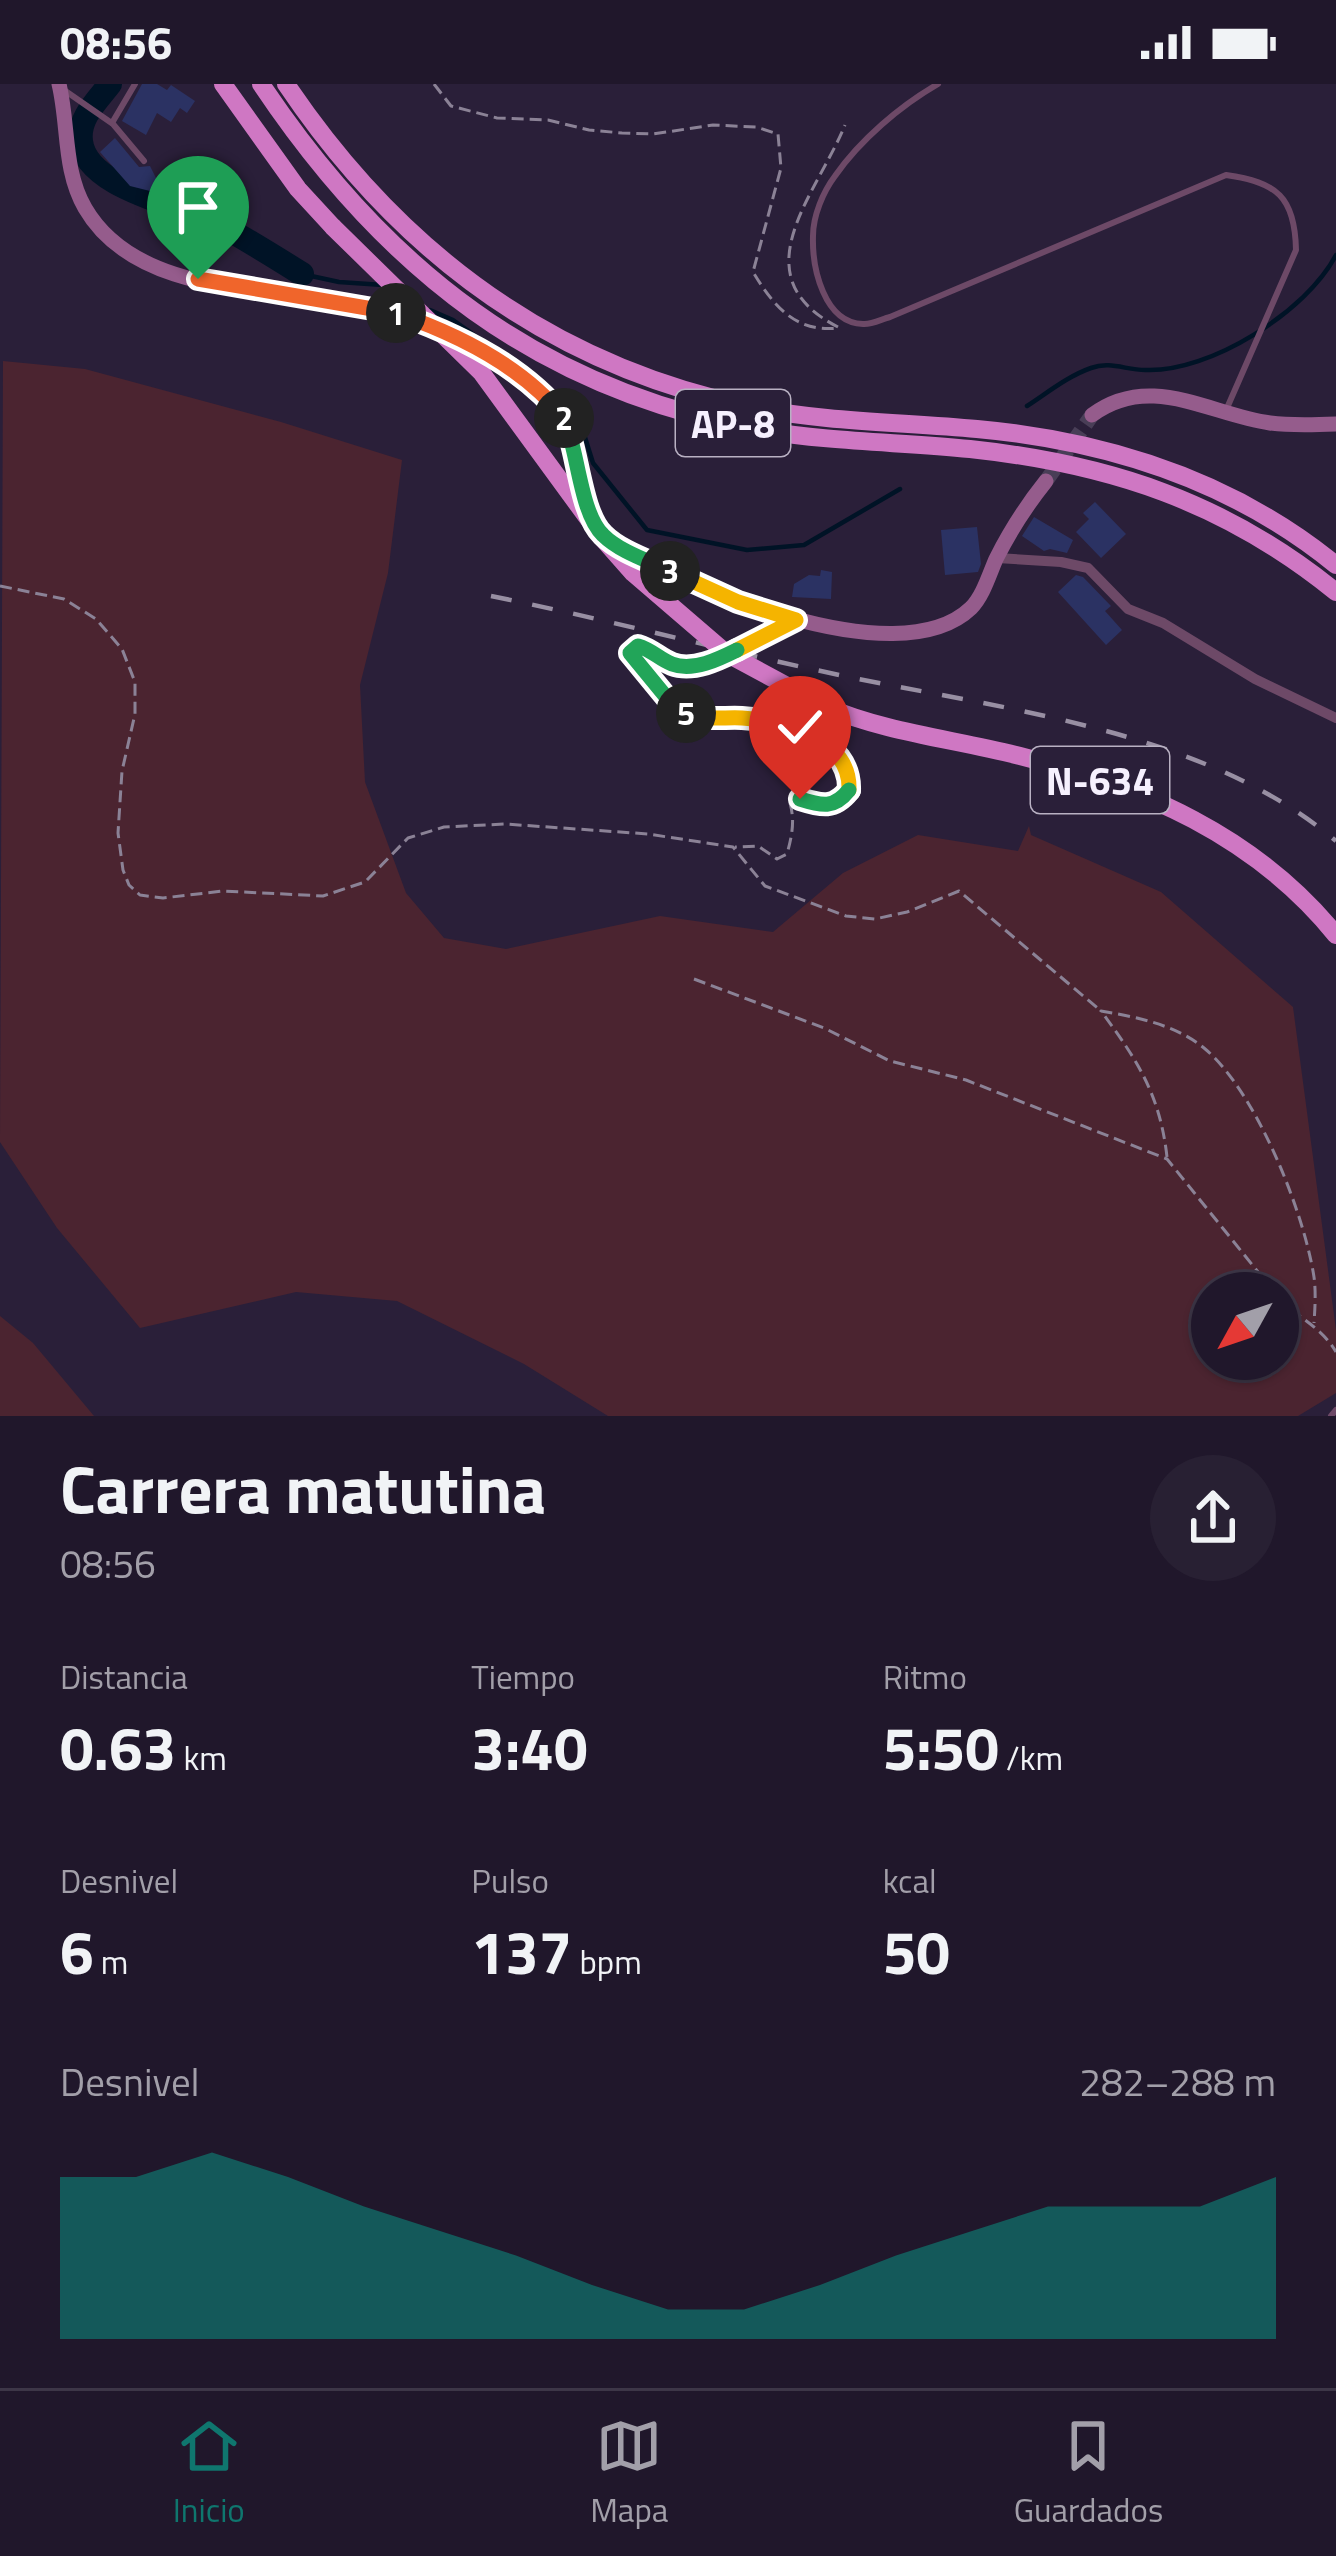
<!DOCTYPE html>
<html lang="es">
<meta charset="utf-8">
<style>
:root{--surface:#20172b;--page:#282033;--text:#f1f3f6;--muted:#a29fa9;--line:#3d3647;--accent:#0f766e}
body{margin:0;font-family:"Titillium Web",sans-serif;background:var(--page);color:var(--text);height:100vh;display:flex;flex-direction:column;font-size:45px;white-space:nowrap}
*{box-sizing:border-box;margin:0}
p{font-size:39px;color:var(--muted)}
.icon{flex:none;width:66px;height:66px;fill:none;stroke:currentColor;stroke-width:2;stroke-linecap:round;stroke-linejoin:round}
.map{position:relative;height:1332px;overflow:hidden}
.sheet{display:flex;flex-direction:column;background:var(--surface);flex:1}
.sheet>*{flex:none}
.needle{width:78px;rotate:230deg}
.fabs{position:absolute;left:1191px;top:1188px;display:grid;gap:24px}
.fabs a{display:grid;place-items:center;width:108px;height:108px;border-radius:50%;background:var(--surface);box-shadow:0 3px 9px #0004,0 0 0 3px var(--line);font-size:60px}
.pin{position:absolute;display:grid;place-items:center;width:102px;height:102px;color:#fff;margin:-123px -51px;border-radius:50% 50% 50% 0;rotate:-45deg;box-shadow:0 0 12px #0007}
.pin .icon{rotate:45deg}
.km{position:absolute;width:60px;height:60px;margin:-30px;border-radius:50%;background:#222;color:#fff;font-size:33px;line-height:60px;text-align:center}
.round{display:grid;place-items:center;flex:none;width:126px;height:126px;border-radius:63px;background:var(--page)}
.summary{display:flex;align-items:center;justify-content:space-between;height:204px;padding:0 60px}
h1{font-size:66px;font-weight:700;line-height:90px}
.figures{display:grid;grid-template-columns:repeat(3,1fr);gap:18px;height:204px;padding:12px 60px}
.figures div{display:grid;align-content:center}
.figures b{font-size:60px;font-weight:700}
.figures small{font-size:33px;font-weight:400}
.figures p{font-size:33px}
.chart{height:336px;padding:24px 60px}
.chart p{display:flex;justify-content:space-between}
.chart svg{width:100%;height:216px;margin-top:12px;fill:var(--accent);opacity:.7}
.status{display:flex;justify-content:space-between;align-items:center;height:84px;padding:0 60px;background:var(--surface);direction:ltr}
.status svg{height:33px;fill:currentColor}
.tab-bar{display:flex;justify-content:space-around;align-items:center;height:168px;border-top:3px solid var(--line);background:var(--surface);font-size:33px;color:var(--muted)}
.tab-bar a{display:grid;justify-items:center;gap:6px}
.tab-bar .active{color:var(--accent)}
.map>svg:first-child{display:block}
.green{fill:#4b2430;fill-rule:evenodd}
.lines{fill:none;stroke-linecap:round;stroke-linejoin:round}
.stream{stroke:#001326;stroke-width:4.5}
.river{stroke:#001326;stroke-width:24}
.building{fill:#2b3263}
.secondary-tunnel{stroke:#493e57;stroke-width:15;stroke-dasharray:15 8;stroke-linecap:butt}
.path{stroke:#8b8296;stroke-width:3;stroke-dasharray:12 6;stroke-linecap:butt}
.lane{stroke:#6d4967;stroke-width:6}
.street{stroke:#6d4967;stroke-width:10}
.secondary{stroke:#955c8c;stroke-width:15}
.highway{stroke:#cf77c3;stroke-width:18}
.rail{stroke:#988fa3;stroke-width:4.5;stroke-dasharray:21 21;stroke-linecap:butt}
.highway-bridge{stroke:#cf77c3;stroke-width:18}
.split-1-casing{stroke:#fff;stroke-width:24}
.split-2-casing{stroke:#fff;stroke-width:24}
.split-3-casing{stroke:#fff;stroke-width:24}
.split-4-casing{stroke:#fff;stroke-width:24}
.split-5-casing{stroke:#fff;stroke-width:24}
.split-6-casing{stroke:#fff;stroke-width:24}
.split-7-casing{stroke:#fff;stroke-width:24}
.split-1{stroke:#f0652b;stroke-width:15}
.split-2{stroke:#f0652b;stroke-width:15}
.split-3{stroke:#22a559;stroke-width:15}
.split-4{stroke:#f5b400;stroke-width:15}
.split-5{stroke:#22a559;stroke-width:15}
.split-6{stroke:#f5b400;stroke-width:15}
.split-7{stroke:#22a559;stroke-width:15}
.labels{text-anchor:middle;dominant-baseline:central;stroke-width:10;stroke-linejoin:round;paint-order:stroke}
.shield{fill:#2a1f39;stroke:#b9b1c3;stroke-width:3}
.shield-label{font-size:39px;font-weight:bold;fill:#f6f0fe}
</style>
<div class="status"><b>08:56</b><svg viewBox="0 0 49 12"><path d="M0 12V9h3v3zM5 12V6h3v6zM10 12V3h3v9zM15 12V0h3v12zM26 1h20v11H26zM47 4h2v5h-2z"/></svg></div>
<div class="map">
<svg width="1336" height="1332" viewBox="0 0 1336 1332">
<rect width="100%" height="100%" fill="#2a1f39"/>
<!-- green -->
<g class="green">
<path d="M3,277L85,285L281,338L402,376L388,489L360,601L365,698L406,809L444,854L506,865L660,832L773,848L843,789L918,751L1018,767L1029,742L1031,751L1161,808L1293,923L1336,1246V1309L1298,1332H608L524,1280L397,1217L296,1208L140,1244L57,1144L0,1058ZM1212,1209H1278V1275H1212Z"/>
<polygon points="0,1232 33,1259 94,1332 0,1332"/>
</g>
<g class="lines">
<!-- stream -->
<g class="stream">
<polyline points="302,190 339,198 383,201"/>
<polyline points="430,226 453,236 521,284"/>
<polyline points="540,297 563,316 582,344 593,379 647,446 747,466 804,461 900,405"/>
<path d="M1027,322C1047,309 1068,292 1091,284C1110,277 1126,286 1145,286C1210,289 1307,227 1336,171"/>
</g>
<!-- river -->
<path class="river" d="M110,0C97,17 78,34 81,57C86,105 183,121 220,141C248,156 275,173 302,190"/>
</g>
<!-- building -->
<g class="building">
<polygon points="142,0 157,0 167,6 171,1 195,17 187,29 180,24 171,38 157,29 146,51 122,37"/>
<polygon points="115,54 139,83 150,82 160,102 150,107 130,102 100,68"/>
<polygon points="1095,418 1126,450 1101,474 1076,448 1089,435 1083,429"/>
<polygon points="1034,433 1073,456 1067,469 1050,465 1044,467 1022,452"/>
<polygon points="977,443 981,480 978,488 945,491 941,446"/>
<polygon points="821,486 832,488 831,515 792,513 794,500 809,491 820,492"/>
<polygon points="1076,491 1083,493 1111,522 1105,527 1122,546 1106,561 1058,508"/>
</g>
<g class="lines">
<!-- secondary-tunnel -->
<polyline class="secondary-tunnel" points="1046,397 1092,331"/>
<!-- path -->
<g class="path">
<path d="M434,0L451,22L497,34L548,36L589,46L622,49L653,50L713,41L756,43L778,50L781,84L753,188C773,221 795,249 838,244"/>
<path d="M838,243C738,192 817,110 845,41"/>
<polyline points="0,502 64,515 96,535 122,565 135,598 135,630 122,687 118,749 123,786 129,801 140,811 163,814 223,807 323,812 365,798 408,754 444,743 505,740 648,750 733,763 765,802 846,832 875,835 907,828 959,807 1101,927"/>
<polyline points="745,563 779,545"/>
<path d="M709,578C672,586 669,569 637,563L630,569C643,588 659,614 678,626C698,638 721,632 743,634C788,638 843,654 851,704C835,724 823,723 800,715L790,719C795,737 792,752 787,770L777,775L758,762L735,763"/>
<polyline points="694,895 824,944 890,977 966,996 1167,1075 1275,1209"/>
<path d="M1167,1073C1160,1011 1138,977 1101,927C1137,933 1176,941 1204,964C1256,1007 1304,1128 1314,1193C1316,1208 1315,1224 1314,1239"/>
<path d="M1278,1213C1297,1234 1321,1242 1336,1268"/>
</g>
<!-- lane -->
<g class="lane">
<path d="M938,0C900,22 860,56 835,92C823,108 813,132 813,152C812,184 824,239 863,240C871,241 882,235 890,233L1226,91C1277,98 1295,113 1296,166L1227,324"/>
<polyline points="64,6 113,40 144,77"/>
<polyline points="112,39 135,0"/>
<polyline points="1331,1332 1336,1326"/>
</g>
<!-- street -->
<polyline class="street" points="997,474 1061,478 1088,484 1128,525 1163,539 1255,595 1336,634"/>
<!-- secondary -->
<g class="secondary">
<path d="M59,0C69,42 63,86 85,124C141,221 297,201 389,227C427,238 462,257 497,277C521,291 552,312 565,337C582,366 581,402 592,433"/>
<path d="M1092,331C1150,288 1208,330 1270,339C1292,342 1314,341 1336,340"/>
<path d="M606,453C677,500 897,595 971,524C983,512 989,491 996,475C1010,447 1026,422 1046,397"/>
</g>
<!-- highway -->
<g class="highway">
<polyline points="223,0 298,105 333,143"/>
<path d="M261,0C384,184 539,307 762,346C830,358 901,358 970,365C1110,380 1225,418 1336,508"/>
<path d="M286,0C399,168 550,281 751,323C824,338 902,338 977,345C1108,357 1233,397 1336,481"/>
<path d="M824,622C887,649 954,655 1020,672C1141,702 1256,752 1336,851"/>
</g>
<!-- rail -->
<path class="rail" d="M491,512C605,535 717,565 830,589C996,625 1203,644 1336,757"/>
<!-- highway-bridge -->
<polyline class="highway-bridge" points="333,143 481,288 603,455 633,489 726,569 824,622"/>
</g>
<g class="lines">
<defs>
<polyline id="split-1" points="198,195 396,229"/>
<path id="split-2" d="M396,229C457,250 523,282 564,334"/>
<path id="split-3" d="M564,334C578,366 580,429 603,451C620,468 649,477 670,487"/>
<polyline id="split-4" points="670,487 738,518 796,536 737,566"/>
<path id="split-5" d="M686,629L676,625L630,569L638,562C652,566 659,575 672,580C693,588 719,575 737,566"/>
<path id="split-6" d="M686,629C704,637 723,633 742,634C785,637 851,655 849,706"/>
<path id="split-7" d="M800,715C822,722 834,725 849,706"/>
</defs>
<!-- split-1 casing -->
<use href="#split-1" class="split-1-casing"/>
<!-- split-2 casing -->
<use href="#split-2" class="split-2-casing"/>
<!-- split-3 casing -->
<use href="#split-3" class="split-3-casing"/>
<!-- split-4 casing -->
<use href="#split-4" class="split-4-casing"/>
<!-- split-5 casing -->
<use href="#split-5" class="split-5-casing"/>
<!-- split-6 casing -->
<use href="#split-6" class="split-6-casing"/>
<!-- split-7 casing -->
<use href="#split-7" class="split-7-casing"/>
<!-- split-1 -->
<use href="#split-1" class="split-1"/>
<!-- split-2 -->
<use href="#split-2" class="split-2"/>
<!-- split-3 -->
<use href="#split-3" class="split-3"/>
<!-- split-4 -->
<use href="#split-4" class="split-4"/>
<!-- split-5 -->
<use href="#split-5" class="split-5"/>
<!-- split-6 -->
<use href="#split-6" class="split-6"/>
<!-- split-7 -->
<use href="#split-7" class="split-7"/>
</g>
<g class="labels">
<!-- shield labels -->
<g class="shield">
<rect x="676" y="306" width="114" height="66" rx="9"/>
<rect x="1031" y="663" width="138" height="66" rx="9"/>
</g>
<g class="shield-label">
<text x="733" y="339">AP-8</text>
<text x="1100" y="696">N-634</text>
</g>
</g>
</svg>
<div class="fabs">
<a><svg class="needle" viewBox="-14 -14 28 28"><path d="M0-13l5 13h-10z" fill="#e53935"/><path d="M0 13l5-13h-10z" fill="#a29fa9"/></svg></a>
</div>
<div class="pin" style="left:198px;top:195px;background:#1e9e55"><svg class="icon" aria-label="arrive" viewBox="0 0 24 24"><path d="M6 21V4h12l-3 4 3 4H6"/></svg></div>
<div class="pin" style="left:800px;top:715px;background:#d93025"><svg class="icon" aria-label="check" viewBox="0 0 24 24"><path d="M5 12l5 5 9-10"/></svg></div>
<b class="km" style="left:396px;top:229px">1</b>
<b class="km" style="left:564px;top:334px">2</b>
<b class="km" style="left:670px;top:487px">3</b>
<b class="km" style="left:686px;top:629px">5</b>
</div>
<section class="sheet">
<div class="summary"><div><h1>Carrera matutina</h1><p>08:56</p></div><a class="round"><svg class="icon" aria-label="share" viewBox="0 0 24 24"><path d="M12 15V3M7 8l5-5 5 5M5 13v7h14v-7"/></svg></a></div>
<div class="figures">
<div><p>Distancia</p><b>0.63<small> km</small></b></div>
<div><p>Tiempo</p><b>3:40</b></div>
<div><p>Ritmo</p><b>5:50<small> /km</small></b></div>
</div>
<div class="figures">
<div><p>Desnivel</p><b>6<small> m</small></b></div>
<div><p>Pulso</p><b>137<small> bpm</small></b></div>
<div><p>kcal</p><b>50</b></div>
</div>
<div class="chart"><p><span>Desnivel</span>282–288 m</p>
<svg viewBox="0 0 160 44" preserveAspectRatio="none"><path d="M0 44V11L10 11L20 6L30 11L40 17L50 22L60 27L70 33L80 38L90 38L100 33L110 27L120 22L130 17L140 17L150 17L160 11V44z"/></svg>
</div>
</section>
<nav class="tab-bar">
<a class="active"><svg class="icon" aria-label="home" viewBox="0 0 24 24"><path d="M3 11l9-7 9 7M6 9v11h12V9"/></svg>Inicio</a>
<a><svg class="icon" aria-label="map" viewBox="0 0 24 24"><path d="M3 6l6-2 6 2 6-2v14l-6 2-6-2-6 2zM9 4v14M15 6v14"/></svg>Mapa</a>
<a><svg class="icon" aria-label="saved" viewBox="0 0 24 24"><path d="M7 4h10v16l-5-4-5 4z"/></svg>Guardados</a>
</nav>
